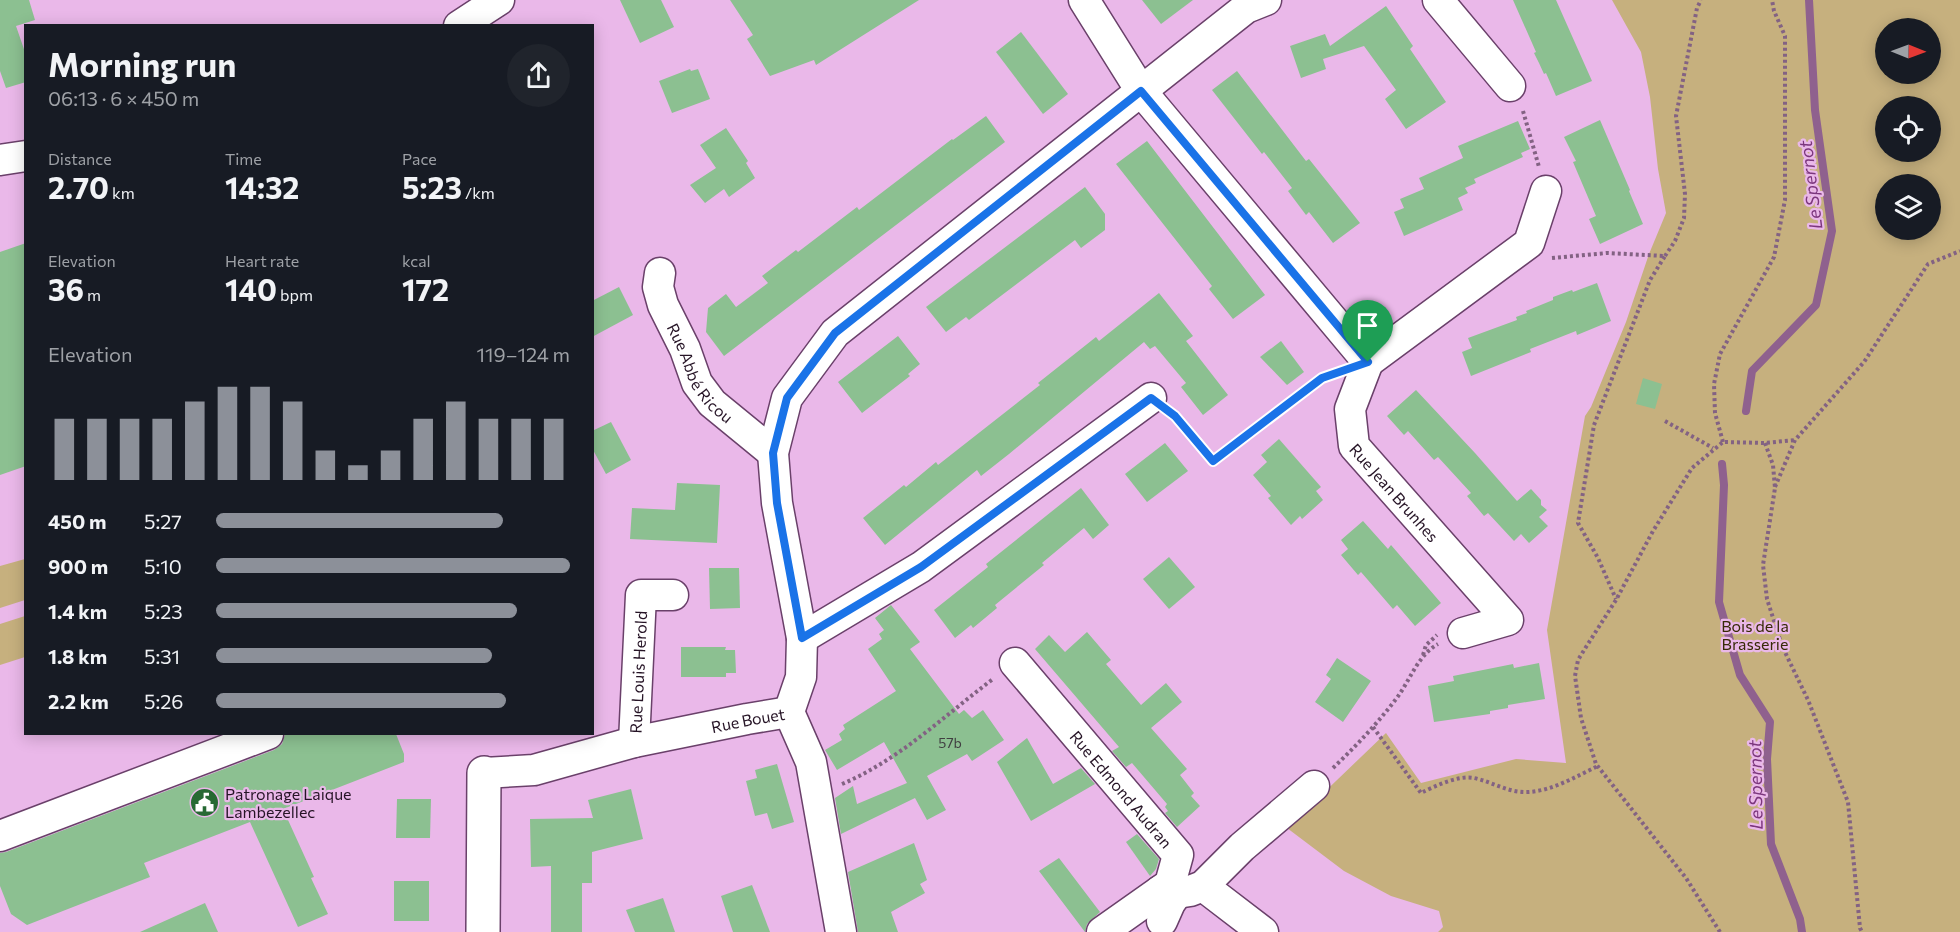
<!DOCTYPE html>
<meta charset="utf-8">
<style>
:root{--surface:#171b24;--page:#20242c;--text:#f1f3f6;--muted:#9ea1a6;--accent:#8c9099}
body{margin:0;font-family:Commissioner,sans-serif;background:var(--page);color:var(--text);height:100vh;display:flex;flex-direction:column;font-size:22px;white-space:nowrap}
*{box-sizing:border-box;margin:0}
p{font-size:20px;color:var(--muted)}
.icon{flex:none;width:33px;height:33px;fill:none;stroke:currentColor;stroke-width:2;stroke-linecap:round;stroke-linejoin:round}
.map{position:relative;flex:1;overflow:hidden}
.sheet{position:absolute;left:24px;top:24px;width:570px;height:711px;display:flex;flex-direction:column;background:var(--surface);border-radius:0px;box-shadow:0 3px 15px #0003}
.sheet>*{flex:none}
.needle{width:39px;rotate:91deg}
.tools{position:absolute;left:1875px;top:18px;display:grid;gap:12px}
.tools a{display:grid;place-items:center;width:66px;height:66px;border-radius:50%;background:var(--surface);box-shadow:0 3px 15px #0003;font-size:30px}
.pin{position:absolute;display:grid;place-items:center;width:51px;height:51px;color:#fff;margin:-62px -26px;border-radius:50% 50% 50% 0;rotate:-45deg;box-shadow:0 0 6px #0007}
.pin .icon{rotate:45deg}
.round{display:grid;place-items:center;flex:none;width:63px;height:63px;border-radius:32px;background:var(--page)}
.head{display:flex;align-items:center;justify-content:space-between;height:102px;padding:0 24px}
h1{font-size:33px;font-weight:700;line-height:45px}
.stats{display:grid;grid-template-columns:repeat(3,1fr);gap:9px;height:102px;padding:6px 24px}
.stats div{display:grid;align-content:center}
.stats b{font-size:30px;font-weight:700}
.stats small{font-size:16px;font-weight:400}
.stats p{font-size:16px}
.chart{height:168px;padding:12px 24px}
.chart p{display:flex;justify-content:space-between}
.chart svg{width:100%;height:108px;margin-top:6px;stroke:var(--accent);stroke-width:6}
ul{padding:0 24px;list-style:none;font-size:20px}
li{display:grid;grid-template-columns:96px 72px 1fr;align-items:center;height:45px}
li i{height:15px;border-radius:8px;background:var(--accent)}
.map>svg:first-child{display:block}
.green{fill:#c6b07e;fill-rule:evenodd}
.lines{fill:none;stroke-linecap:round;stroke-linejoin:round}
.stream{stroke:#8f618e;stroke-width:8}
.building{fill:#8cc091}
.minor-casing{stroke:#6a406a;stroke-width:33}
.major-casing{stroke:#6a406a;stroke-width:36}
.path{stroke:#836283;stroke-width:4;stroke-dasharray:3 3;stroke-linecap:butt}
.minor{stroke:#fff;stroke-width:30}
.major{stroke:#fff;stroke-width:33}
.route-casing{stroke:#fff;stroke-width:12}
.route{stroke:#1a73e8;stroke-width:8}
.labels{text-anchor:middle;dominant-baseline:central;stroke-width:4.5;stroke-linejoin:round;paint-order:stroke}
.number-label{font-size:14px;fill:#403f41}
.street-label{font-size:16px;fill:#261426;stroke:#eab8e9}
.park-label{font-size:16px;fill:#372a06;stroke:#eab8e9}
.poi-label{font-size:16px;fill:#261426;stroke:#eab8e9;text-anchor:start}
.water-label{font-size:18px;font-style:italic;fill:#7c367d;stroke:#eab8e9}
</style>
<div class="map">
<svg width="1960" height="932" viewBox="0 0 1960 932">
<rect width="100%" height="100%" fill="#eab8e9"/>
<!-- green -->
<g class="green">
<path d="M1612,0H1960V932H1438L1443,927L1439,911L1391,896L1344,871L1287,828L1386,733L1421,783L1516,759L1566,763L1547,630L1585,416L1591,407L1626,322L1649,254L1666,213L1658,169L1650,97L1641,52ZM1886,28H1930V74H1886ZM1886,106H1930V152H1886ZM1886,184H1930V230H1886Z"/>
<polygon points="25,559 25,600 0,608 0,566"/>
<polygon points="25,616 25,657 0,665 0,624"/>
</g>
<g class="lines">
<!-- stream -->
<g class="stream">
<polyline points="1746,411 1752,371 1816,305 1832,231 1815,110 1809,0"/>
<polyline points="1722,464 1724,485 1719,602 1740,675 1770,722 1767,759 1771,844 1800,919 1802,932"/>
</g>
</g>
<!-- building -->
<g class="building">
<polygon points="0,0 29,0 35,20 16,26 26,55 26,82 6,88 0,71"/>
<polygon points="620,0 661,0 674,27 640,43"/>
<polygon points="730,0 919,0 816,65 814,60 770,76 747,39 753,35"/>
<polygon points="1142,0 1193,0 1161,24"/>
<polygon points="1513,0 1556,0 1592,81 1556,96 1546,73 1544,74 1539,63 1534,53 1536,52"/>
<polygon points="1386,6 1413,46 1410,49 1446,102 1406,129 1385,99 1396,90 1364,46 1323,59 1326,69 1301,78 1290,46 1325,34 1330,46"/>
<polygon points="1021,32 1068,94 1043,114 996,52"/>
<polygon points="690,69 691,71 698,69 710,99 672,113 659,81"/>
<polygon points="1237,71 1306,161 1309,159 1360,223 1333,243 1309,212 1306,215 1288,191 1292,188 1264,152 1262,154 1212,90"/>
<polygon points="986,116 1005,142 724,356 706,332 708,308 726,294 736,307 768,283 762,276 796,250 798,252 857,207 859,210 952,139 953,140"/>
<polygon points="1600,120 1630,190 1629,191 1643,224 1600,244 1589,219 1596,216 1573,162 1576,161 1564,137"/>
<polygon points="1518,121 1530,149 1521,153 1523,157 1474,179 1476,183 1465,188 1468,193 1458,198 1463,210 1404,236 1394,212 1404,208 1400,199 1424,189 1419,178 1463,158 1458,146"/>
<polygon points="726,128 748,161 746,163 755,178 729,197 724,189 705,203 690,185 716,168 700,145"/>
<polygon points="1147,141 1265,295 1233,319 1209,289 1212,286 1116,164"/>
<polygon points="1085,187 1105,214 1105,230 1081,248 1075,240 969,320 966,317 946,332 926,307"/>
<polygon points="26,243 26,466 0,475 0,252"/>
<polygon points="1597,283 1611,321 1577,335 1576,331 1530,349 1531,352 1471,376 1462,352 1472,348 1468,338 1517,320 1516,317 1527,313 1526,311 1553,300 1553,297 1572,290 1573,292"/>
<polygon points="619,287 633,315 592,337 592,301"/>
<polygon points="1159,293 1193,336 1186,341 1228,395 1203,415 1181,387 1186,383 1155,346 1150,349 1144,342 1009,454 981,476 977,470 885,545 863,518 904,485 906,487 936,462 938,465 1040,385 1038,383 1096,337 1099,341"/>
<polygon points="898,336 920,364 908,374 910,376 862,413 838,382"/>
<polygon points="1281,341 1304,372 1287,385 1260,357"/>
<polygon points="1643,378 1662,384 1655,409 1636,404"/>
<polygon points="1416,390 1475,453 1517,501 1531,489 1541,500 1541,505 1547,510 1539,517 1548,526 1529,543 1521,534 1514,541 1488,513 1484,516 1467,496 1471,493 1438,457 1434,460 1408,431 1404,435 1387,416"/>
<polygon points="611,422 631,460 606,474 592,448 592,431"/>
<polygon points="1279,439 1321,487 1316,491 1323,500 1302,519 1300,516 1291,525 1268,498 1271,496 1253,475 1267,462 1261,455"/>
<polygon points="1165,443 1188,471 1147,502 1125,474"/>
<polygon points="677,483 720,485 717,543 630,539 632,508 675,510"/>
<polygon points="1081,488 1109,525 1093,539 1084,528 1042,563 1044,565 995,605 997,608 973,628 971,625 955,638 934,610 988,567 986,564"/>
<polygon points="1363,521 1388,549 1391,545 1441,603 1415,626 1397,605 1393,609 1361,572 1358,575 1341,555 1348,549 1341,540"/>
<polygon points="1169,557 1195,587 1169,609 1143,579"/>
<polygon points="709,568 739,568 740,608 710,609"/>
<polygon points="891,605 920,642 910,649 959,714 964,710 972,718 983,710 1004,740 972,761 967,754 927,776 946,810 927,820 915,798 841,834 835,798 853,786 857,804 907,783 884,742 837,770 825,750 842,740 839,734 845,729 843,725 896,691 868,649 882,639 879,634 884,630 875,618"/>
<polygon points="1087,632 1111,660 1106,664 1141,705 1166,683 1182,702 1151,728 1187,769 1180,775 1194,793 1191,796 1200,806 1177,827 1165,813 1168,811 1165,807 1167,804 1132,763 1126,767 1112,751 1119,747 1035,649 1049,635 1065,652"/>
<polygon points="681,647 726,647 725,650 735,650 736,673 726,673 726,677 681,677"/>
<polygon points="1337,658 1371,681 1343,722 1315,702 1331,679 1326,675"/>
<polygon points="1539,663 1545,699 1508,705 1508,708 1490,711 1490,714 1434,722 1428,686 1454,681 1453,676 1513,664 1514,668"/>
<polygon points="285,734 396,734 404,754 404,762 283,809 314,877 311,878 328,914 298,927 250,822 144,863 150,877 27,925 11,914 0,886 0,853 6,852 274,750 282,744"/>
<polygon points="1027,738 1053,784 1081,768 1095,784 1031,821 997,762"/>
<polygon points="777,764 794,822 772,829 767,813 755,816 746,781 757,778 755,770"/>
<polygon points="631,789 643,839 592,852 592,883 582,883 582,932 551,932 551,866 531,867 530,819 593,818 588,800"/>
<polygon points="397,799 431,799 430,838 396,838"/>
<polygon points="1137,834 1159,859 1156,869 1150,876 1126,842"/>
<polygon points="914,843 927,880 920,884 925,893 891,912 898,932 858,932 848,872"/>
<polygon points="1059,858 1100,912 1087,924 1085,932 1039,871"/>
<rect x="394" y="881" width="35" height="40"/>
<polygon points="752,885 770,932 733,932 721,896"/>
<polygon points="663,898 675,932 635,932 626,910"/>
<polygon points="205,903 218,932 140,932"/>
</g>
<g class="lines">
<defs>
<g id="minor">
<path id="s1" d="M1084,0L1141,91L1368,362L1350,409L1354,446L1508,620L1463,633"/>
<polyline points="1438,0 1510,86"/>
<polyline points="459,26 499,0"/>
<polyline points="0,160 26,156"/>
<path id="s2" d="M660,273L658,287L663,305L685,349L697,383L712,403L773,453"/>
<polyline points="1368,362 1529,243 1546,191"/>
<polyline points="802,638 921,567 1151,398"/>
<path id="s3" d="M1015,663L1178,855L1170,884L1102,932"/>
<polyline points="789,712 801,677 802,638 777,503 773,453 787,398 835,333 1246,8 1266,0"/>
<path id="s4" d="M634,742L641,595H673"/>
<path id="s5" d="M484,773L534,770L634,742L747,719L789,712L811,762L841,932"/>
<polyline points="0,836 268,734"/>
<polyline points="1203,886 1263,932"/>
<polyline points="1160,891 1177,893 1190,891 1203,886 1242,847 1314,786"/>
<polyline points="1162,921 1170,903 1177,893"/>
</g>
<polyline id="major" points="483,932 484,773"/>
</defs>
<!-- minor casing -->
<use href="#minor" class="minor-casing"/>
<!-- major casing -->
<use href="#major" class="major-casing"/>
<!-- path -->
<g class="path">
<polyline points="1523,111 1539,167"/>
<polyline points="1665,256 1675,241 1684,218 1685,194 1676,116 1697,8 1701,0"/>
<polyline points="1552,258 1607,253 1665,256 1650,280 1594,425 1578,523 1598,558 1616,599"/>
<polyline points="1172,414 1213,461 1322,378 1334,374"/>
<polyline points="1665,421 1713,448"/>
<polyline points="1723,442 1715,413 1714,384 1720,354 1774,257 1785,200 1785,36 1774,11 1772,0"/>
<polyline points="1765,443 1773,465 1775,488 1763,565 1767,599 1782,646 1808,700 1848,802 1860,928 1862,932"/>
<polyline points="1775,487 1795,440 1864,362 1928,264 1960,251"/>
<polyline points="1423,655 1426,645 1437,635"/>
<path d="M1373,727L1421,793C1435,786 1458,775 1474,778C1493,782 1508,793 1528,792C1552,791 1577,776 1598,766"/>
<path d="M1333,768C1356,746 1377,724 1396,699C1410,681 1417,656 1438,644"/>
<path d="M842,784C899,760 944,716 993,679"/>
<polyline points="1720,932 1686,878 1596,764 1581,718 1575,676 1578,660 1586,647 1616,600 1653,531 1692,468 1723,442 1765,443 1795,440"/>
</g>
<!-- minor -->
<use href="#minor" class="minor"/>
<!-- major -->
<use href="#major" class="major"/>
</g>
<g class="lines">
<defs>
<polygon id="route" points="1141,91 1368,362 1322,378 1213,461 1175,416 1151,398 921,567 802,638 777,503 773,453 787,398 835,333"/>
</defs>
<!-- route casing -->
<use href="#route" class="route-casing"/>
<!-- route -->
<use href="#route" class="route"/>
</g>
<!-- icons -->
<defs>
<symbol id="civic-disc" viewBox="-11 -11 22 22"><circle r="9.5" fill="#276933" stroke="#eab8e9"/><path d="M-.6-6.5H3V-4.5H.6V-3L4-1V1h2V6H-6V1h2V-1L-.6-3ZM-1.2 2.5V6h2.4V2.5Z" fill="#fff"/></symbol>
</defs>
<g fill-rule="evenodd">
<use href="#civic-disc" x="188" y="786" width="33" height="33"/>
</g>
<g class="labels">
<!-- number labels -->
<g class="number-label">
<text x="950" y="742">57b</text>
</g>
<!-- street labels -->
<g class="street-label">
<text stroke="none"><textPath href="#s2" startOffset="111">Rue Abbé Ricou</textPath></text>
<text stroke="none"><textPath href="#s1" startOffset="610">Rue Jean Brunhes</textPath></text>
<text stroke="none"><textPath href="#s4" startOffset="70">Rue Louis Herold</textPath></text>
<text stroke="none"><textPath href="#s5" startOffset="270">Rue Bouet</textPath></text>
<text stroke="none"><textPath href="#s3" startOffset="165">Rue Edmond Audran</textPath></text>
</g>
<!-- park labels -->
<g class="park-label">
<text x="1755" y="625">Bois de la<tspan x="1755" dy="18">Brasserie</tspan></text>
</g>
<!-- poi labels -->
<g class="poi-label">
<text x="225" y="793">Patronage Laique<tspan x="225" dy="18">Lambezellec</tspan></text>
</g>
<!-- water labels -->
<g class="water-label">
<text transform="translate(1810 185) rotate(-97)">Le Spernot</text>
<text transform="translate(1755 785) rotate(-91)">Le Spernot</text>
</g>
</g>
</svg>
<div class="tools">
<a><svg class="needle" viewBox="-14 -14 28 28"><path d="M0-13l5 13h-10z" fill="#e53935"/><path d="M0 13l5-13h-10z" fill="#9ea1a6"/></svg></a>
<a><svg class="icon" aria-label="locate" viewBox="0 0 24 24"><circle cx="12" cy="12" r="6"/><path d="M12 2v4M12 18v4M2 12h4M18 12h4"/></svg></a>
<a><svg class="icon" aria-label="layers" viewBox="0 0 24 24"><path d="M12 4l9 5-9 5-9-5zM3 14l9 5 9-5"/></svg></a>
</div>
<div class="pin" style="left:1368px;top:362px;background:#1e9e55"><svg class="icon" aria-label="arrive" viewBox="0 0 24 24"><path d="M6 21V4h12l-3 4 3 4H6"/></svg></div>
<section class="sheet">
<div class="head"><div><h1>Morning run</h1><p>06:13 · 6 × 450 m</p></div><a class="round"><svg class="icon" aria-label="share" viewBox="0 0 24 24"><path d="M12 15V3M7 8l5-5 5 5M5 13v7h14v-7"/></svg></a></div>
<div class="stats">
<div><p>Distance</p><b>2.70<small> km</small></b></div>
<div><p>Time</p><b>14:32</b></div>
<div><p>Pace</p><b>5:23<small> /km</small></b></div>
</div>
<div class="stats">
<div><p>Elevation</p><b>36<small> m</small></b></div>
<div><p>Heart rate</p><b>140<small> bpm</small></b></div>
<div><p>kcal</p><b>172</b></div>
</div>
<div class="chart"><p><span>Elevation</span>119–124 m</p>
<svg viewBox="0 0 160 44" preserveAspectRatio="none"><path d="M5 44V19M15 44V19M25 44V19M35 44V19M45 44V12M55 44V6M65 44V6M75 44V12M85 44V32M95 44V38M105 44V32M115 44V19M125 44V12M135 44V19M145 44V19M155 44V19"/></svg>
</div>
<ul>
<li><b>450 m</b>5:27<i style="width:81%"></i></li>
<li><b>900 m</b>5:10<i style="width:100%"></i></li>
<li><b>1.4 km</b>5:23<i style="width:85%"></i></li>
<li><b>1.8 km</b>5:31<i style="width:78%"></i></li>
<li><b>2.2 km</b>5:26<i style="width:82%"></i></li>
</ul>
</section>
</div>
